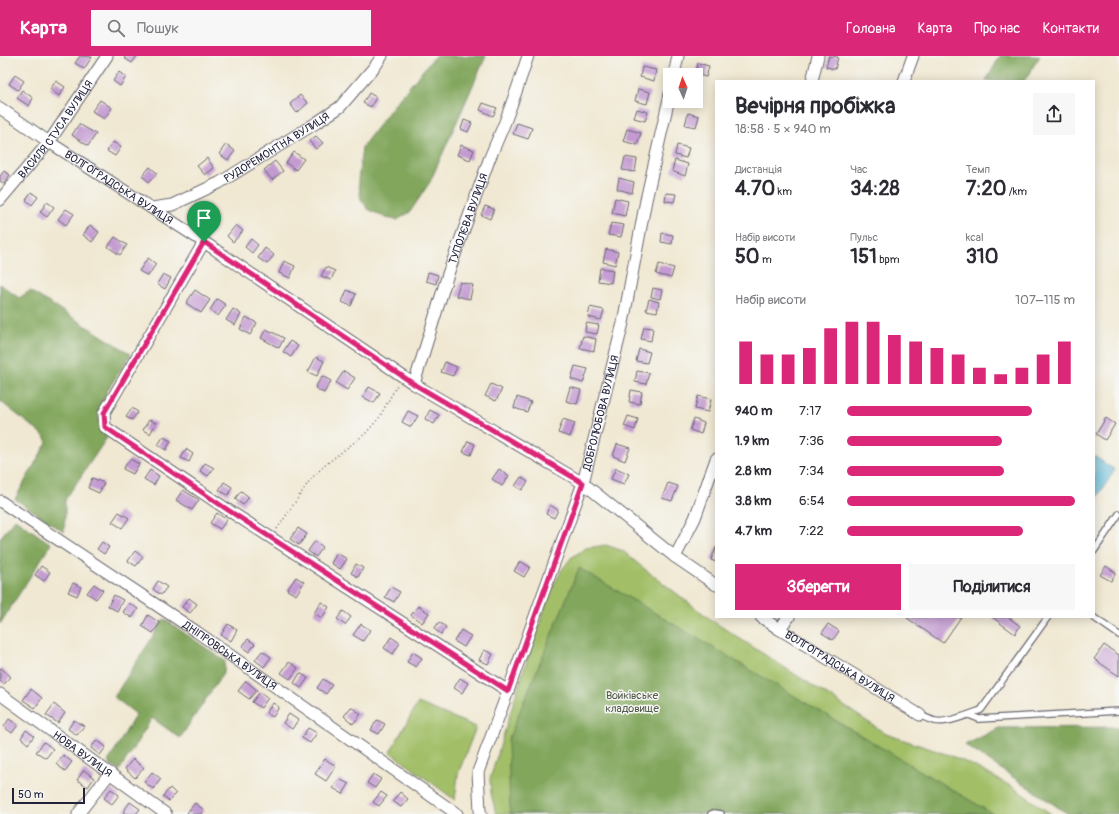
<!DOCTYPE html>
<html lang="uk">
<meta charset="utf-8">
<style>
:root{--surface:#fff;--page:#f7f7f7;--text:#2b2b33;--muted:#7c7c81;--accent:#db2777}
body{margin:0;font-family:Pangolin,sans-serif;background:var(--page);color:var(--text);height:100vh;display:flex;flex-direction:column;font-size:15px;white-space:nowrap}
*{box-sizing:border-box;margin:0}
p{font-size:13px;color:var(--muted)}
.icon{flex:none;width:22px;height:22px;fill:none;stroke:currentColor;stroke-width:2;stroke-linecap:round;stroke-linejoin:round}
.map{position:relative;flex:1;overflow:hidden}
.details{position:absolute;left:715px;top:24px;width:380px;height:538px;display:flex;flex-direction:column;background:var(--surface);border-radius:0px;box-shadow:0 2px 10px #0003}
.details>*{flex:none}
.needle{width:26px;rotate:357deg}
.tools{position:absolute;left:663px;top:12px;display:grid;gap:8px}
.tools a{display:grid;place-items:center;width:40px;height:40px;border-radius:0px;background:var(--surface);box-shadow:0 2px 10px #0003;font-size:20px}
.scale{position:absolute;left:12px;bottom:10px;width:73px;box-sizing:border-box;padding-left:4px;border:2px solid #22223b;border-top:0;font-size:11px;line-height:14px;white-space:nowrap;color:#22223b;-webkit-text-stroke:3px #f6f6f2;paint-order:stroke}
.pin{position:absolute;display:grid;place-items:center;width:34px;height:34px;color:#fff;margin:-41px -17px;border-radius:50% 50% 50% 0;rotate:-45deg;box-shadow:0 0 4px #0007}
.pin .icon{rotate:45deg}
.round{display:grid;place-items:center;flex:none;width:42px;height:42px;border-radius:0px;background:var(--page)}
.headline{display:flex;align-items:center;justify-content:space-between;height:68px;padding:0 20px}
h1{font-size:22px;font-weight:800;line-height:30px}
.figures{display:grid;grid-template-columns:repeat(3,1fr);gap:6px;height:68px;padding:4px 20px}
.figures div{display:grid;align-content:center}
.figures b{font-size:20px;font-weight:800}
.figures small{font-size:11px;font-weight:400}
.figures p{font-size:11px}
.chart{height:112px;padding:8px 20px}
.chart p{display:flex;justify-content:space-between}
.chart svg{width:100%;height:72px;margin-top:4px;stroke:var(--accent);stroke-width:6}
.button{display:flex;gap:8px;margin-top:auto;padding:8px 20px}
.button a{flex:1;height:46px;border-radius:0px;background:var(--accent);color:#fff;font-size:16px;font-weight:800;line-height:46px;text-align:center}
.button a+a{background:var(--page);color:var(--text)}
ul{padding:0 20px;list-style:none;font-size:13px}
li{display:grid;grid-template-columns:64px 48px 1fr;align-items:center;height:30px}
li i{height:10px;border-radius:5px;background:var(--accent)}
header{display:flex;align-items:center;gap:24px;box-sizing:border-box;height:56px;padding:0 20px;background:var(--accent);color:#fff}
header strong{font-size:19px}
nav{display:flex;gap:22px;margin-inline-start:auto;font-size:14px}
.search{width:280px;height:36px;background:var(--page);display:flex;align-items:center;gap:10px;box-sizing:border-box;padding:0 14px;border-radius:0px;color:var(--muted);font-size:15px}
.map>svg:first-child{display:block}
.green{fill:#a2bf67;stroke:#627051}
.forest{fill:#81a65c;stroke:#52644c}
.water{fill:#54b2d2;stroke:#3b6a86}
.building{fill:#c39ad2}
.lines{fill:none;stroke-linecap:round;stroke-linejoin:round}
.lane-casing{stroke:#6a6770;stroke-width:8}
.street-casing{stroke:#6a6770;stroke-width:13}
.path{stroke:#6a6770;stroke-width:1.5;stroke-dasharray:1 3;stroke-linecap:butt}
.lane{stroke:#fff;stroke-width:5.5}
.street{stroke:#fff;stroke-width:11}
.route-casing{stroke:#fff;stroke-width:8}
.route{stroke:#db2777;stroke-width:5}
.labels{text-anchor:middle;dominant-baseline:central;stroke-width:3;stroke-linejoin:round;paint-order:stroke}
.street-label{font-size:11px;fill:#22223b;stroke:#f6f6f2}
.park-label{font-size:11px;fill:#4f594a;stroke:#f6f6f2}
</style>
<header>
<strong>Карта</strong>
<div class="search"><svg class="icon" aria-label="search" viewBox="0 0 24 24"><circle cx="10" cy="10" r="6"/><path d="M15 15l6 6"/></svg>Пошук</div>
<nav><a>Головна</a><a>Карта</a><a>Про нас</a><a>Контакти</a></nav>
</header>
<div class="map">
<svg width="1119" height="758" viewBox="0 0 1119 758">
<rect width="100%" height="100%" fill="#f6f6f2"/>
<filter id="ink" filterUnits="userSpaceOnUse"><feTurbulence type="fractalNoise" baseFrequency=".025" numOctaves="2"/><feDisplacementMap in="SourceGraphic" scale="8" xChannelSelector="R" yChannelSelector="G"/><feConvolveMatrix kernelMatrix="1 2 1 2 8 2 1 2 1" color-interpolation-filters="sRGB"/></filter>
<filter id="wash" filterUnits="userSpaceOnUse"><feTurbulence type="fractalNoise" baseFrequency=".012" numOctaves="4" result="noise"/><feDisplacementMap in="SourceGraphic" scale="16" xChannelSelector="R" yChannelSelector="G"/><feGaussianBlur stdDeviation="0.9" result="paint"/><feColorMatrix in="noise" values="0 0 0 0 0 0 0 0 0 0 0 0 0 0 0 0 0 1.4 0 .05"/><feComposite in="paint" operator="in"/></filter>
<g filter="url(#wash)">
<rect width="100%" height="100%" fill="#f0e8d2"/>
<!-- green -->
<g class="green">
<polygon points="606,489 623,495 642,511 714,566 835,644 886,678 949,699 972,709 1014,732 1051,758 496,758 491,737 490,723 521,622 550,537 561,515 571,502 586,492"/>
<polygon points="418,647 476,671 458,718 455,744 390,696"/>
</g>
<!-- forest -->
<g class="forest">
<polygon points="435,0 486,0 430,126 410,156 397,164 386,162 368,153 361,143 358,125 362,91 394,49"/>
<polygon points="1000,0 1040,0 1024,25 986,25"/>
<polygon points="0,228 19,242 30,235 131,298 107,335 98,355 100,374 108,380 65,444 65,460 64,476 15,443 47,386 44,380 0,345"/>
<polygon points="15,463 51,488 0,568 0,482"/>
<polygon points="579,512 993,758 510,758 508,684"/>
<polygon points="164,563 225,605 224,616 180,682 152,662 119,715 108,706 136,658 114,641"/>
<polygon points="1119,671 1119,758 1068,758 965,689 999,672"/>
</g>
<!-- water -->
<polygon class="water" points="1094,400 1115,414 1094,446"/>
<g id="blocks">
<!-- building -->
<g class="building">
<polygon points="80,0 92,1 84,13 75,7"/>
<polygon points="126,0 137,0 132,7 124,2"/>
<polygon points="829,0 838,1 835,13 826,11"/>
<polygon points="698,7 709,10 706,21 695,18"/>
<polygon points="642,11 656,14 654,25 640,21"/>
<polygon points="119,16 126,21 120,30 113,25"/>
<polygon points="15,19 24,25 18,34 9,28"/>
<polygon points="56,25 65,31 59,40 50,33"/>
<polygon points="638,33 650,36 647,48 635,45"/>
<polygon points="22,34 33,42 29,50 17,42"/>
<polygon points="369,37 376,41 371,51 363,47"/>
<polygon points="300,39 308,47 297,57 290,48"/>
<polygon points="100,44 112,52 104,63 92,55"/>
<polygon points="483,47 497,52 493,60 480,54"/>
<polygon points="637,53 648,56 645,65 634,62"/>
<polygon points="688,57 699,60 696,71 685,69"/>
<polygon points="464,64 472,67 468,76 461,73"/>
<polygon points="517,67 532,72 528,83 513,78"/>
<polygon points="79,68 96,78 88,90 72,79"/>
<polygon points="627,73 641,77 637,89 623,85"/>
<polygon points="316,80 323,87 316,93 309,85"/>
<polygon points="113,86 121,91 115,100 107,95"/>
<polygon points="226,88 235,95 228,104 219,98"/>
<polygon points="461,89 474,94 470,104 457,99"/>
<polygon points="677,89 689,92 686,102 675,99"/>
<polygon points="294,96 304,103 296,114 286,107"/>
<polygon points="625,101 637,103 635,116 622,114"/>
<polygon points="207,102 214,112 205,119 197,110"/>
<polygon points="675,104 688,108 685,120 672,115"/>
<polygon points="275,105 283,115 272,124 264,114"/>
<polygon points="150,111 157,117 149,126 142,120"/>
<polygon points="4,115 10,119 4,128 0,125 0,120"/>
<polygon points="619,122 634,126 632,137 617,133"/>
<polygon points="31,136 38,141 32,149 26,144"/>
<polygon points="666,137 676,138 674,146 665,145"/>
<polygon points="615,142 628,145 625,160 612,157"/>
<polygon points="47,146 54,151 47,161 40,156"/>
<polygon points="485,150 494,153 490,163 481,159"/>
<polygon points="202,151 213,159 206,167 196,159"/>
<polygon points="66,153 74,158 66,169 58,163"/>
<polygon points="611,167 624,169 621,181 608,179"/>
<polygon points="90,169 99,176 92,186 83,179"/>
<polygon points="236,169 243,175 233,186 227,180"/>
<polygon points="662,177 673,179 672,188 661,186"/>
<polygon points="115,181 127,189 120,199 108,191"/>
<polygon points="251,183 258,189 252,197 245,191"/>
<polygon points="265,192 274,199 267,208 258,202"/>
<polygon points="606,193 618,196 615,209 603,206"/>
<polygon points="148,202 156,208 148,220 139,215"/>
<polygon points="284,205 295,210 290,222 279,217"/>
<polygon points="659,208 674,212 671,222 656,218"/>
<polygon points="326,211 335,215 331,224 321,220"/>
<polygon points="600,212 613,214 611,227 598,225"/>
<polygon points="428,216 438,219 436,228 426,225"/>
<polygon points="163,218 171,222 165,233 157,228"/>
<polygon points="460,226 473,229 470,243 456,240"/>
<polygon points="653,232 662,234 660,243 651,241"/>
<polygon points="195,234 210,244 201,257 186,247"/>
<polygon points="347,234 356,238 351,250 342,246"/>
<polygon points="217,243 226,249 218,260 210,254"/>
<polygon points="649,243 659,246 657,256 646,254"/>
<polygon points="590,251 604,254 601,264 588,261"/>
<polygon points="233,253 241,258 235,269 226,264"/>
<polygon points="246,261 257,267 250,279 240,273"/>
<polygon points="586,267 599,269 597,278 585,276"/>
<polygon points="644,271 653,272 651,285 641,283"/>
<polygon points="266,273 284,282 279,292 261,282"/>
<polygon points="583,280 596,283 594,295 580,292"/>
<polygon points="290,285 298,290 291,301 283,296"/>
<polygon points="639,293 650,296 647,307 636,305"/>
<polygon points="316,301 324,305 317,320 308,316"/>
<polygon points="445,306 457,311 453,320 441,316"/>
<polygon points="575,310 588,313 583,327 571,323"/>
<polygon points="344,315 355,322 347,334 336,327"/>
<polygon points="637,315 649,317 646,328 635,326"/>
<polygon points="322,320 331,325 324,337 315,332"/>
<polygon points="491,328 502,333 496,345 485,340"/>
<polygon points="369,331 380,337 374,347 363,341"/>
<polygon points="570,331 581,334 577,348 566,345"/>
<polygon points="631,334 642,336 640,348 629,346"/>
<polygon points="698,340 711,343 708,356 695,353"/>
<polygon points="517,341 531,346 527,356 514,352"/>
<polygon points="132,352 138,356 132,364 126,361"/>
<polygon points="430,354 439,359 434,368 425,363"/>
<polygon points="408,355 418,360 411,371 402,366"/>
<polygon points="628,360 638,363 635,374 624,370"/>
<polygon points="1106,362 1115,368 1105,384 1096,378"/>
<polygon points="563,363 575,367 570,381 558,377"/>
<polygon points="694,363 704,367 701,378 690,374"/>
<polygon points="149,364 156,367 150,378 143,374"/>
<polygon points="163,381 171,385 166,394 158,389"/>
<polygon points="468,385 475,388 471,399 463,396"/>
<polygon points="617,388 630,392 625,405 613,400"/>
<polygon points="186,393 193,398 189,406 181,402"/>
<polygon points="130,403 139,408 133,418 123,413"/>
<polygon points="205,407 214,412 208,420 200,415"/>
<polygon points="616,412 629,418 624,428 611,423"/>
<polygon points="499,413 509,420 502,430 492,423"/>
<polygon points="150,414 159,420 154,429 144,423"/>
<polygon points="521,421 528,426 522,434 515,430"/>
<polygon points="92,422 104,427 99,437 88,432"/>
<polygon points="224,426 232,431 228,439 219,434"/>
<polygon points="668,427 678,430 672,445 662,442"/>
<polygon points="183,434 199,444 192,454 176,444"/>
<polygon points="241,435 249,441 243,449 235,443"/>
<polygon points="550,449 558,454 554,462 546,458"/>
<polygon points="119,456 129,462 122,472 112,466"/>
<polygon points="217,457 227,464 220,473 210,467"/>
<polygon points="298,472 307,478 299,489 290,483"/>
<polygon points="315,485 323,491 316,501 308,495"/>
<polygon points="102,486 109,491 104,498 97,493"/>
<polygon points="716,491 716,506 711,504"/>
<polygon points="135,495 143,501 136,510 128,505"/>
<polygon points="337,497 347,503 340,513 331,507"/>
<polygon points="520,505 530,511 524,521 514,515"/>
<polygon points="356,508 363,512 358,521 351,517"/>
<polygon points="41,510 50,516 44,525 35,519"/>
<polygon points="1106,510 1116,517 1111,525 1100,519"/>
<polygon points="296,521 304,526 296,539 287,534"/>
<polygon points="158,525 167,531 161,539 153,533"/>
<polygon points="73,527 81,531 77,540 68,536"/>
<polygon points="94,528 103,534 96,543 87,537"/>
<polygon points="391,531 400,536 394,546 385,541"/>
<polygon points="114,539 123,544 117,555 108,550"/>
<polygon points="189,542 197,548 190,557 182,551"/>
<polygon points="321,546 329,551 322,562 314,557"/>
<polygon points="129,547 138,553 132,562 123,556"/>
<polygon points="418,550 429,557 422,567 411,559"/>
<polygon points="343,555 351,561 345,569 337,563"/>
<polygon points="148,559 160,567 153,577 142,570"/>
<polygon points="908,561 961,561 943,587 907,562"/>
<polygon points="992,561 1008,561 1020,570 1015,578"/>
<polygon points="439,566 446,571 441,578 434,573"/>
<polygon points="228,568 237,574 231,585 221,579"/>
<polygon points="361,568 370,574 363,585 353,579"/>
<polygon points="828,568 839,575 833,584 822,577"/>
<polygon points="461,574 471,580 464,591 454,585"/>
<polygon points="391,581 400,587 393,598 384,592"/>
<polygon points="248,583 255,588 249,596 242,591"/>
<polygon points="1104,589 1119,599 1119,620 1094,603"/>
<polygon points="484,594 493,598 488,608 479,604"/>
<polygon points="262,595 271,601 264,611 255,604"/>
<polygon points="413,596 422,602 416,611 407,606"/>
<polygon points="289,606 298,612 290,623 281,617"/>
<polygon points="1,612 11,621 4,628 0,625 0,613"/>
<polygon points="300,617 308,622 301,632 294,627"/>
<polygon points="460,622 468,627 462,637 454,632"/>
<polygon points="323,623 332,629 326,638 317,632"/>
<polygon points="246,625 257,634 249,643 238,635"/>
<polygon points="31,633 42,642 35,652 23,644"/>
<polygon points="260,636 268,642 261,652 252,646"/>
<polygon points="273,647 279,651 273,661 266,657"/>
<polygon points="54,648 65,657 58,667 46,659"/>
<polygon points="351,651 361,658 353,668 344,660"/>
<polygon points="289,658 298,664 292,673 283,667"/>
<polygon points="9,663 18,669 12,677 4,671"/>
<polygon points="74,664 84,670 77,679 68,673"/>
<polygon points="377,664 385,668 379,678 371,674"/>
<polygon points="308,672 317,677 310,687 302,682"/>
<polygon points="26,674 34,680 28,688 21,682"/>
<polygon points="97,684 106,691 100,699 91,692"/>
<polygon points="44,686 53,693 46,702 36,696"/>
<polygon points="63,699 72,706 65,715 56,708"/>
<polygon points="133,703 144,712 135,722 125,713"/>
<polygon points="325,703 336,710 326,725 315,718"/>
<polygon points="84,714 94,722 88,731 77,724"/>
<polygon points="152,716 161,723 153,733 144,726"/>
<polygon points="373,718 381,723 375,732 367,727"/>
<polygon points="339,723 349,728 343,738 333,732"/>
<polygon points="170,732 176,738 169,745 163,740"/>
<polygon points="111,733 119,739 112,748 104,742"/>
<polygon points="381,736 387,740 379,750 373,746"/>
<polygon points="400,736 408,743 401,751 393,745"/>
<polygon points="130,746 140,753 136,758 126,758 123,756"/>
<polygon points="195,747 204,754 201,758 188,758 187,757"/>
</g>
</g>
</g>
<g filter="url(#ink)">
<use href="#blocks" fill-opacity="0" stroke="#6a6770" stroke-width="1"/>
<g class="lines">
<defs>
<g id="lane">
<polyline points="1094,495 1119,458"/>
<polyline points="1093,561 1119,579"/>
<path d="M920,659C925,661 930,664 935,665C946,668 970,658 981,654L1048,561"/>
<polyline points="969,659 979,663 1119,655"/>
<polyline points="711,758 714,757 721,758"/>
</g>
<g id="street">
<polyline points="674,19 678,0"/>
<polyline points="812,25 818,0"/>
<polyline points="904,25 913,0"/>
<path id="s1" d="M0,52L49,86L207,188L414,328L583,427L675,501L716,529"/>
<path id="s2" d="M0,144L49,86L107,0"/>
<path id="s3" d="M152,152L172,149L219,127L316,67L340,51L376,9L382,0"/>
<polyline points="204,186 104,357 105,371 228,454 508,635"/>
<path id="s4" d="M414,328L448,218L489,104L505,66L517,33L528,0"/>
<path id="s5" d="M0,445L197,576L457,758"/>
<polyline points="675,501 695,462 716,403"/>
<path id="s6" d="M761,561L779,573L920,659"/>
<polyline points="779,573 789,561"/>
<path id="s7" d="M0,638L166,758"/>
<polyline points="78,758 110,717"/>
<path id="s8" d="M481,758L480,755L478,716L508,635L583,427L623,267L646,144L670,38"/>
</g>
</defs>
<!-- lane casing -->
<use href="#lane" class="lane-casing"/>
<!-- street casing -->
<use href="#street" class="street-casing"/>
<!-- path -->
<polyline class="path" points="277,473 310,424 325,409 365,378 379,362 397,329"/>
<!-- lane -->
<use href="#lane" class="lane"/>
<!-- street -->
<use href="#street" class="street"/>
</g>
</g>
<g class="lines" filter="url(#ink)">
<defs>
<polygon id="route" points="204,186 414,328 583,427 508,635 228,454 105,371 104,357"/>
</defs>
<!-- route casing -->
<use href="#route" class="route-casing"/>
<!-- route -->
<use href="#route" class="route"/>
</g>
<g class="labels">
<!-- street labels -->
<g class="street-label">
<text stroke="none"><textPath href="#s2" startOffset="90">ВАСИЛЯ СТУСА ВУЛИЦЯ</textPath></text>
<text stroke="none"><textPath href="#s3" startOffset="140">РУДОРЕМОНТНА ВУЛИЦЯ</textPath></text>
<text stroke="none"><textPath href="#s1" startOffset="143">ВОЛГОГРАДСЬКА ВУЛИЦЯ</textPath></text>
<text stroke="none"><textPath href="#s4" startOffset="174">ТУПОЛЄВА ВУЛИЦЯ</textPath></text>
<text stroke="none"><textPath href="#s8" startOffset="422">ДОБРОЛЮБОВА ВУЛИЦЯ</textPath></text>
<text stroke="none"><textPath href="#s5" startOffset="277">ДНІПРОВСЬКА ВУЛИЦЯ</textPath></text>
<text stroke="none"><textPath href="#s6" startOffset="93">ВОЛГОГРАДСЬКА ВУЛИЦЯ</textPath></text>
<text stroke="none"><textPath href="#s7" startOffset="102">НОВА ВУЛИЦЯ</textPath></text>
</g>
<!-- park labels -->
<g class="park-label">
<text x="632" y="639">Войківське<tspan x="632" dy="13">кладовище</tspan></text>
</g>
</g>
</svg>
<div class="tools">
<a><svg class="needle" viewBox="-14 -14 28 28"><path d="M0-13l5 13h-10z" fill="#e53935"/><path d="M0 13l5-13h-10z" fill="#7c7c81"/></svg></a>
</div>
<div class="scale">50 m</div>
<div class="pin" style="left:204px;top:186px;background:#1e9e55"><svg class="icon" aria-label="arrive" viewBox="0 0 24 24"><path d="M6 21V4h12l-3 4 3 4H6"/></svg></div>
<section class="details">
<div class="headline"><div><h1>Вечірня пробіжка</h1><p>18:58 · 5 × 940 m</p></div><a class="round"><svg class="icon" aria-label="share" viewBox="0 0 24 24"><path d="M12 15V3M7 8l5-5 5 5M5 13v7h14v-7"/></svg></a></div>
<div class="figures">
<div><p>Дистанція</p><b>4.70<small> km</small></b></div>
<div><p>Час</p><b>34:28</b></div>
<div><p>Темп</p><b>7:20<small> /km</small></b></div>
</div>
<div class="figures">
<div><p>Набір висоти</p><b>50<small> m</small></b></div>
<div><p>Пульс</p><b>151<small> bpm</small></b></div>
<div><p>kcal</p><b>310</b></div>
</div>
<div class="chart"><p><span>Набір висоти</span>107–115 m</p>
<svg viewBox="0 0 160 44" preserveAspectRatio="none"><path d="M5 44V18M15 44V26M25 44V26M35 44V22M45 44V10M55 44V6M65 44V6M75 44V14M85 44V18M95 44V22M105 44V26M115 44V34M125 44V38M135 44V34M145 44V26M155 44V18"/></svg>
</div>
<ul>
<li><b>940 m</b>7:17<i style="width:81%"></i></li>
<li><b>1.9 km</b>7:36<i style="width:68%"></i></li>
<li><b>2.8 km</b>7:34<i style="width:69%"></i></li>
<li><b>3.8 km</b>6:54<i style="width:100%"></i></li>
<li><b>4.7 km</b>7:22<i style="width:77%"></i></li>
</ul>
<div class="button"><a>Зберегти</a><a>Поділитися</a></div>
</section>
</div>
